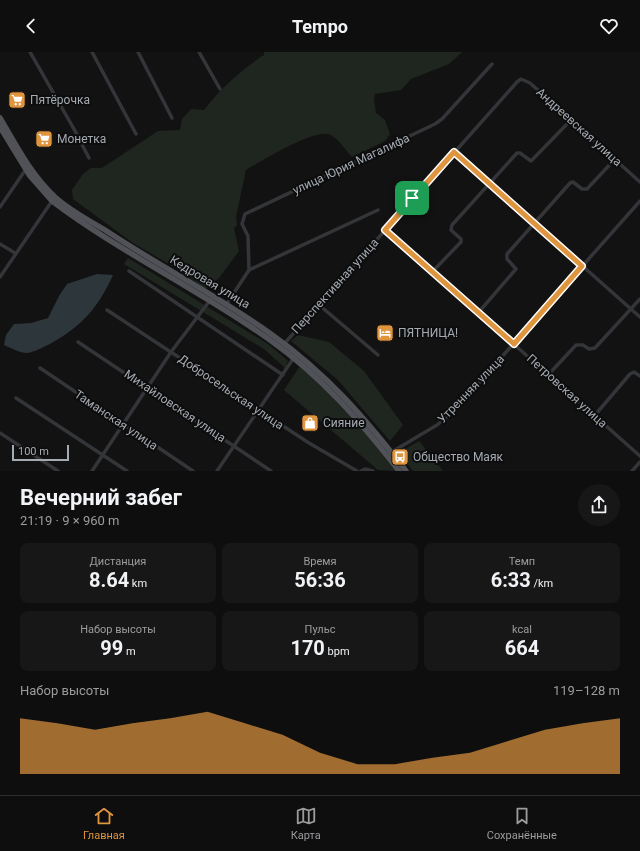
<!DOCTYPE html>
<html lang="ru">
<meta charset="utf-8">
<style>
:root{--surface:#0e0e0e;--page:#171717;--text:#f1f3f6;--muted:#9b9c9e;--line:#2e2e2e;--accent:#df943e}
body{margin:0;font-family:Roboto,sans-serif;background:var(--page);color:var(--text);height:100vh;display:flex;flex-direction:column;font-size:15px;white-space:nowrap}
*{box-sizing:border-box;margin:0}
p{font-size:13px;color:var(--muted)}
.icon{flex:none;width:22px;height:22px;fill:none;stroke:currentColor;stroke-width:2;stroke-linecap:round;stroke-linejoin:round}
.map{position:relative;height:419px;overflow:hidden}
.details{display:flex;flex-direction:column;background:var(--surface);flex:1}
.details>*{flex:none}
.scale{position:absolute;left:12px;bottom:10px;width:57px;box-sizing:border-box;padding-left:4px;border:2px solid #a5abb2;border-top:0;font-size:11px;line-height:14px;white-space:nowrap;color:#a5abb2;-webkit-text-stroke:3px #0d0d0e;paint-order:stroke}
.pin{position:absolute;display:grid;place-items:center;width:34px;height:34px;color:#fff;margin:-17px;border-radius:8px;box-shadow:0 2px 6px #0006}
.round{display:grid;place-items:center;flex:none;width:42px;height:42px;border-radius:21px;background:var(--page)}
.overview{display:flex;align-items:center;justify-content:space-between;height:68px;padding:0 20px}
h1{font-size:22px;font-weight:700;line-height:30px}
.stats{display:grid;grid-template-columns:repeat(3,1fr);gap:6px;height:68px;padding:4px 20px}
.stats div{display:grid;align-content:center;border-radius:8px;background:var(--page);text-align:center}
.stats b{font-size:20px;font-weight:700}
.stats small{font-size:11px;font-weight:400}
.stats p{font-size:11px}
.chart{height:112px;padding:8px 20px}
.chart p{display:flex;justify-content:space-between}
.chart svg{width:100%;height:72px;margin-top:4px;fill:var(--accent);opacity:.7}
header{display:flex;justify-content:space-between;align-items:center;height:52px;padding:0 20px;background:var(--surface);font-size:18px;font-weight:700}
.dock{display:flex;justify-content:space-around;align-items:center;height:56px;border-top:1px solid var(--line);background:var(--surface);font-size:11px;color:var(--muted)}
.dock a{display:grid;justify-items:center;gap:2px}
.dock .current{color:var(--accent)}
.map>svg:first-child{display:block}
.green{fill:#1f261f}
.water{fill:#2d363b}
.lines{fill:none;stroke-linecap:round;stroke-linejoin:round}
.street{stroke:#333538;stroke-width:3.5}
.primary{stroke:#505257;stroke-width:5.5}
.route-casing{stroke:#fff;stroke-width:8}
.route{stroke:#df943e;stroke-width:5}
.labels{text-anchor:middle;dominant-baseline:central;stroke-width:4;stroke-linejoin:round;paint-order:stroke}
.poi-label{font-size:12px;fill:#a5abb2;stroke:#0d0d0e;text-anchor:start}
.street-label{font-size:12px;fill:#a5abb2;stroke:#0d0d0e}
</style>
<header><svg class="icon" aria-label="back" viewBox="0 0 24 24"><path d="M15 5l-7 7 7 7"/></svg>Tempo<svg class="icon" aria-label="heart" viewBox="0 0 24 24"><path d="M12 20l-8-8c-3-5 5-10 8-4 3-6 11-1 8 4z"/></svg></header>
<div class="map">
<svg width="640" height="419" viewBox="0 0 640 419">
<rect width="100%" height="100%" fill="#121213"/>
<!-- green -->
<g class="green">
<path d="M264,0H462L449,12L411,27L401,38L375,42L374,47L376,61L385,68L390,82L385,89L352,105C345,98 337,84 328,82C312,78 261,109 246,118L236,165L237,173L234,176L239,199L219,226L205,237L186,222L133,191L73,147L72,138L83,122L91,116H102L158,79L180,78L182,67L191,57L204,58C221,36 241,18 264,3Z"/>
<polygon points="128,206 268,292 288,309 285,316 264,297 124,212"/>
<polygon points="298,283 329,290 364,319 403,373 390,389 338,328 291,289"/>
<path d="M300,314C336,347 366,380 395,419L378,418L284,338Z"/>
<polygon points="419,389 443,419 413,419 399,401"/>
</g>
<!-- water -->
<path class="water" d="M97,222L113,223C98,256 82,274 50,292C43,295 35,300 27,301C20,301 11,296 4,293L6,283L14,272L31,271L48,266L59,244L67,232Z"/>
<g class="lines">
<!-- street -->
<g class="street">
<polyline points="30,0 74,77 89,106"/>
<polyline points="92,0 136,82"/>
<polyline points="138,0 172,66"/>
<polyline points="199,0 220,37"/>
<polyline points="454,100 640,265"/>
<polyline points="0,155 26,117"/>
<polyline points="385,178 640,404"/>
<polyline points="0,192 15,201"/>
<polyline points="249,218 248,184 242,172 245,162 435,72 442,67 492,12"/>
<polyline points="129,219 283,323"/>
<polyline points="432,220 461,190 461,187 451,178 452,173 517,101 520,101 531,109 571,68"/>
<polyline points="0,225 52,149"/>
<polyline points="318,252 378,303"/>
<polyline points="226,253 249,218 378,158"/>
<polyline points="107,258 309,391 357,419"/>
<polyline points="478,261 516,217 507,207 507,202 570,131 573,130 582,137 587,137 615,107"/>
<polyline points="78,290 271,419"/>
<polyline points="284,292 517,30 521,27 530,31 640,130"/>
<polyline points="40,316 193,419"/>
<polyline points="549,322 576,293 583,293 589,297 595,296 640,247"/>
<polyline points="16,346 127,419"/>
<polyline points="595,363 630,322 634,320 640,324"/>
<polyline points="0,381 58,419"/>
<polyline points="390,401 437,373 453,360 640,149"/>
<polyline points="92,419 171,300 211,247"/>
<polyline points="217,419 295,304"/>
<polyline points="361,419 365,417 373,419"/>
<polyline points="632,419 640,410"/>
</g>
<!-- primary -->
<g class="primary">
<path d="M0,66C16,93 31,123 55,145C69,158 88,168 105,178C159,214 218,244 271,282C326,321 365,366 406,419"/>
<path d="M0,75L30,124L52,149C121,201 200,238 270,288C321,324 361,370 399,419"/>
</g>
</g>
<g class="lines">
<defs>
<polygon id="route" points="454,100 582,214 514,292 385,178"/>
</defs>
<!-- route casing -->
<use href="#route" class="route-casing"/>
<!-- route -->
<use href="#route" class="route"/>
</g>
<!-- icons -->
<defs>
<symbol id="supermarket-square" viewBox="-11 -11 22 22"><rect x="-9" y="-9" width="18" height="18" rx="4" fill="#df943e" stroke="#0d0d0e"/><path d="M-6-5.5h2.5l.6 2H6L4.5 2H-2.5L-4.4-4H-6ZM-1.5 3.2a1.3 1.3 0 1 0 .1 0ZM3 3.2a1.3 1.3 0 1 0 .1 0Z" fill="#fff"/></symbol>
<symbol id="hotel-square" viewBox="-11 -11 22 22"><rect x="-9" y="-9" width="18" height="18" rx="4" fill="#df943e" stroke="#0d0d0e"/><path d="M-6-4.5h1.5V1H6V5H4.5V3h-9V5H-6ZM-4 0a1.8 1.8 0 1 1 3.6 0ZM.5 0V-2.5h3Q6-2.5 6 0Z" fill="#fff"/></symbol>
<symbol id="shop-square" viewBox="-11 -11 22 22"><rect x="-9" y="-9" width="18" height="18" rx="4" fill="#df943e" stroke="#0d0d0e"/><path d="M-5-2.5h2.3a2.7 3.5 0 0 1 5.4 0H5L5.5 6h-11ZM-1.5-2.5h3a1.5 2.3 0 0 0-3 0Z" fill="#fff"/></symbol>
<symbol id="bus-square" viewBox="-11 -11 22 22"><rect x="-9" y="-9" width="18" height="18" rx="4" fill="#df943e" stroke="#0d0d0e"/><path d="M-5-6H5V4H4V6H2V4H-2V6H-4V4H-5ZM-3.5-4V0h7V-4ZM-3.5 1.2v1.5H-2V1.2ZM2 1.2v1.5H3.5V1.2Z" fill="#fff"/></symbol>
</defs>
<g fill-rule="evenodd">
<use href="#supermarket-square" x="7" y="38" width="20" height="20"/>
<use href="#supermarket-square" x="34" y="77" width="20" height="20"/>
<use href="#hotel-square" x="375" y="271" width="20" height="20"/>
<use href="#shop-square" x="300" y="361" width="20" height="20"/>
<use href="#bus-square" x="390" y="395" width="20" height="20"/>
</g>
<g class="labels">
<!-- poi labels -->
<g class="poi-label">
<text x="30" y="48">Пятёрочка</text>
<text x="57" y="87">Монетка</text>
<text x="398" y="281">ПЯТНИЦА!</text>
<text x="323" y="371">Сияние</text>
<text x="413" y="405">Общество Маяк</text>
</g>
<!-- street labels -->
<g class="street-label">
<text transform="translate(579 75) rotate(42)">Андреевская улица</text>
<text transform="translate(351 112) rotate(-25)">улица Юрия Магалифа</text>
<text transform="translate(210 230) rotate(31)">Кедровая улица</text>
<text transform="translate(335 234) rotate(-48)">Перспективная улица</text>
<text transform="translate(471 337) rotate(-46)">Утренняя улица</text>
<text transform="translate(567 339) rotate(42)">Петровская улица</text>
<text transform="translate(231 340) rotate(34)">Добросельская улица</text>
<text transform="translate(175 354) rotate(34)">Михайловская улица</text>
<text transform="translate(116 368) rotate(34)">Таманская улица</text>
</g>
</g>
</svg>
<div class="scale">100 m</div>
<div class="pin" style="left:412px;top:146px;background:#1e9e55"><svg class="icon" aria-label="arrive" viewBox="0 0 24 24"><path d="M6 21V4h12l-3 4 3 4H6"/></svg></div>
</div>
<section class="details">
<div class="overview"><div><h1>Вечерний забег</h1><p>21:19 · 9 × 960 m</p></div><a class="round"><svg class="icon" aria-label="share" viewBox="0 0 24 24"><path d="M12 15V3M7 8l5-5 5 5M5 13v7h14v-7"/></svg></a></div>
<div class="stats">
<div><p>Дистанция</p><b>8.64<small> km</small></b></div>
<div><p>Время</p><b>56:36</b></div>
<div><p>Темп</p><b>6:33<small> /km</small></b></div>
</div>
<div class="stats">
<div><p>Набор высоты</p><b>99<small> m</small></b></div>
<div><p>Пульс</p><b>170<small> bpm</small></b></div>
<div><p>kcal</p><b>664</b></div>
</div>
<div class="chart"><p><span>Набор высоты</span>119–128 m</p>
<svg viewBox="0 0 160 44" preserveAspectRatio="none"><path d="M0 44V10L10 13L20 17L30 13L40 10L50 6L60 13L70 20L80 31L90 38L100 38L110 34L120 31L130 24L140 17L150 13L160 10V44z"/></svg>
</div>
</section>
<nav class="dock">
<a class="current"><svg class="icon" aria-label="home" viewBox="0 0 24 24"><path d="M3 11l9-7 9 7M6 9v11h12V9"/></svg>Главная</a>
<a><svg class="icon" aria-label="map" viewBox="0 0 24 24"><path d="M3 6l6-2 6 2 6-2v14l-6 2-6-2-6 2zM9 4v14M15 6v14"/></svg>Карта</a>
<a><svg class="icon" aria-label="saved" viewBox="0 0 24 24"><path d="M7 4h10v16l-5-4-5 4z"/></svg>Сохранённые</a>
</nav>
